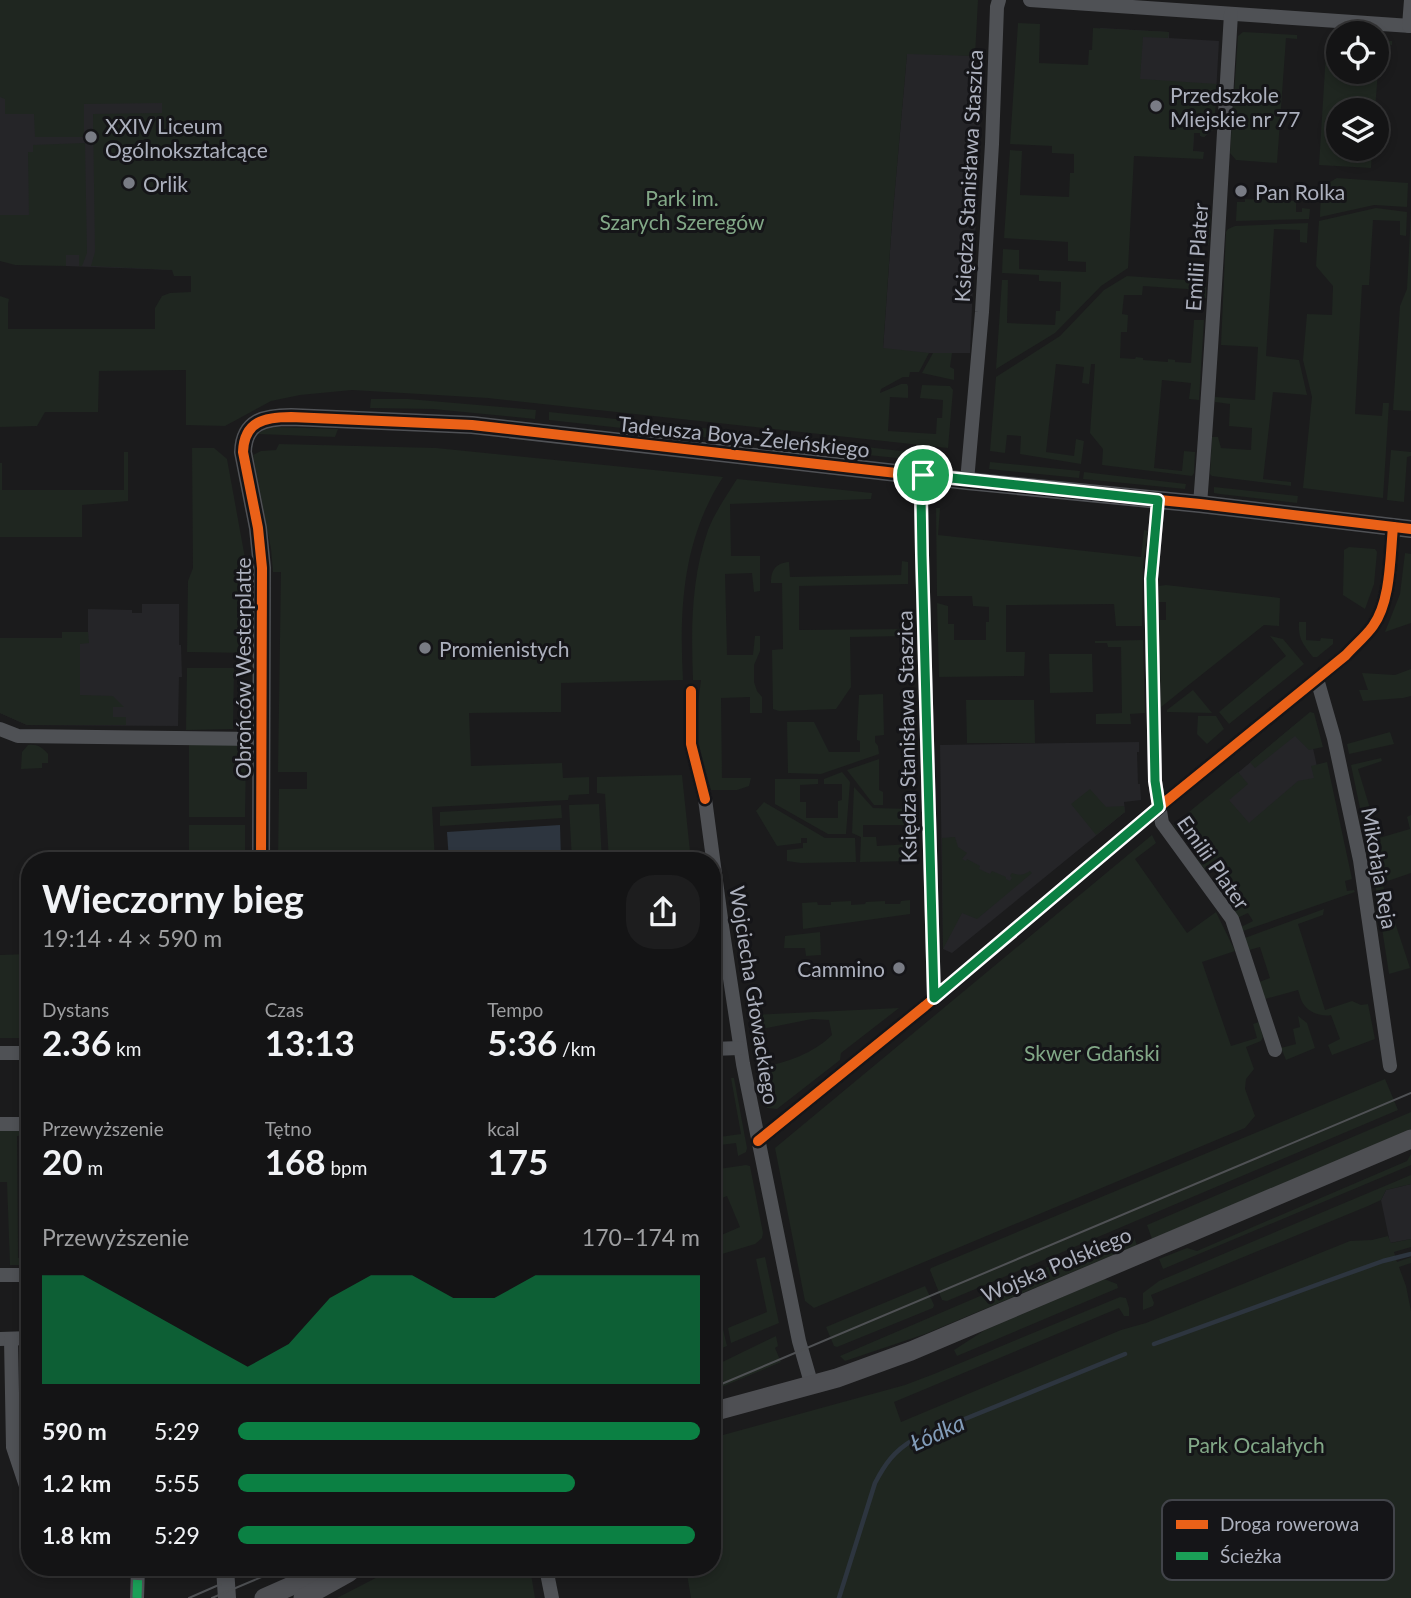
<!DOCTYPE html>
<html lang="pl">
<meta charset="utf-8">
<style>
:root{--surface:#141415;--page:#1d1d1e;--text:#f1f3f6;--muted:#9d9ea0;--line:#333334;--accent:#0b8043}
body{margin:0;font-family:Lato,sans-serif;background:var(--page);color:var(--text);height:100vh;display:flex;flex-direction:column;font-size:26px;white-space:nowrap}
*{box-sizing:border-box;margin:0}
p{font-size:23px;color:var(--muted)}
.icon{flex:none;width:38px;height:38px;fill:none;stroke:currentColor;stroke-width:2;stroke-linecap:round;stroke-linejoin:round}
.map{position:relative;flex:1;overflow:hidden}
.side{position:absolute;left:21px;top:852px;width:700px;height:724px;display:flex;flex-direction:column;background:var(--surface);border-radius:28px;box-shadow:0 4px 10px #0003,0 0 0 2px var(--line)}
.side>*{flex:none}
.buttons{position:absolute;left:1326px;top:21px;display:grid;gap:14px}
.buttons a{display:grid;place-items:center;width:63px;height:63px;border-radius:50%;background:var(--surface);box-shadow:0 4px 10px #0003,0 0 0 2px var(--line);font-size:35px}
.pin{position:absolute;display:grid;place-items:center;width:60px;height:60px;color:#fff;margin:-30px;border:4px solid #fff;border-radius:50%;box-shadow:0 2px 7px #0007}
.round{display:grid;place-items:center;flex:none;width:74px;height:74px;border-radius:28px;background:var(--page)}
.summary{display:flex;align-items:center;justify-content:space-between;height:119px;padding:0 21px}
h1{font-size:38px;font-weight:700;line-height:52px}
.stats{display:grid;grid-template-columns:repeat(3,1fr);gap:10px;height:119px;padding:7px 21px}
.stats div{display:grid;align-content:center}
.stats b{font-size:35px;font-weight:700}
.stats small{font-size:19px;font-weight:400}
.stats p{font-size:19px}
.chart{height:196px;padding:14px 21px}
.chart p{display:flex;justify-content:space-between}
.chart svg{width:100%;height:126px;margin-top:7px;fill:var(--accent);opacity:.7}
ul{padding:0 21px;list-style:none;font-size:23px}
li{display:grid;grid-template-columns:112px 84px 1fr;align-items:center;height:52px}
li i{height:18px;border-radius:9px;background:var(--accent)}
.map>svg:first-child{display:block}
.built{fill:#252528}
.green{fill:#1f2620}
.water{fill:#2d353f}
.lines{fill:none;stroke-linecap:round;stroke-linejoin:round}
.stream{stroke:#2d353f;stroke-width:4.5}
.minor{stroke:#4f5155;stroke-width:14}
.tertiary{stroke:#4f5155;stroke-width:18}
.secondary{stroke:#4e4f53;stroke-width:19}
.tram{stroke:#4f5154;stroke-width:2}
.quiet{stroke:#1a9f57;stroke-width:9;stroke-dasharray:18 9;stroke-linecap:butt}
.cycleway-casing{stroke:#151518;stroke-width:15}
.cycleway{stroke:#ea6118;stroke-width:10}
.route-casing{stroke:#fff;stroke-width:14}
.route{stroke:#0b8043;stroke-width:9}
.poi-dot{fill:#797c85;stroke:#151518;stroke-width:2.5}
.labels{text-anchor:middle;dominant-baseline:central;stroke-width:6;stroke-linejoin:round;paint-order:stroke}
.poi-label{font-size:21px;fill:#acb0bd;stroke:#151518;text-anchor:start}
.street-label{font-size:21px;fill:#acb0bd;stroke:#151518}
.park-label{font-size:21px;fill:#82a887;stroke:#151518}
.water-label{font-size:23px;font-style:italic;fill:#829cb9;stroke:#151518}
.key{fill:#151518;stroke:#42444a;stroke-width:2}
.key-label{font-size:19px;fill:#acb0bd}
</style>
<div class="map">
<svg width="1411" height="1598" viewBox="0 0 1411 1598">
<rect width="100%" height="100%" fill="#1b1b1c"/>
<!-- built -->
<g class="built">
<polygon points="1100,28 1169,32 1169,38 1219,41 1214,129 1204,137 1200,136 1200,133 1194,133 1193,151 1204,152 1096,150"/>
<polygon points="0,34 180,49 173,270 66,266 66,226 0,226"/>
<polygon points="907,53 983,56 970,353 924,353 883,349 892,222"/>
<polygon points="142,604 179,604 179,645 181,645 182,677 179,677 178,726 27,725 0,713 0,638 62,638 62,632 88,632 88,609 132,610 132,613 142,613"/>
<polygon points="1297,723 1311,739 1342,881 1195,809"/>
<polygon points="1139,742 1139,752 1137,752 1138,784 1140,784 1141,800 1124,802 1125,812 952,953 943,949 940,745"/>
<polygon points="1411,1184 1411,1239 1390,1243 1381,1200 1386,1190"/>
</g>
<!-- green -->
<g class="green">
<polygon points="0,0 978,0 975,56 907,54 892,222 883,348 929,353 919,372 910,372 909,377 903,377 881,389 880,393 901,384 907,384 908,386 908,398 890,397 888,431 936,434 937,418 942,418 943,400 920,398 922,385 950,386 953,390 948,448 488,398 352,390 300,395 271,401 225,426 186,425 186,370 99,371 98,412 45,412 37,426 0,427 0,296 9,299 8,304 8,329 155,329 155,308 162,296 170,293 191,292 191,276 174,276 172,270 91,266 95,252 93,114 162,113 162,103 84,104 84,137 35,137 34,114 5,114 5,99 0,97"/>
<polygon points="1018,23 1040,24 1039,63 1088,65 1089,50 1092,50 1093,28 1169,32 1168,38 1143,37 1140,79 1217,84 1214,129 1204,137 1200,136 1200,133 1194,133 1193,151 1204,152 1203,159 1134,156 1128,268 1101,286 1055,333 996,369 1002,280 1008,280 1007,323 1055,325 1056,311 1060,311 1061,282 1039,281 1039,275 1002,273 1003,249 1019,250 1019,269 1086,272 1086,262 1068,261 1068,242 1004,238 1010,150 1022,151 1020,195 1069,197 1070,173 1074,173 1074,154 1052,153 1052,146 1010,144"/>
<polygon points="1243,32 1297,35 1297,39 1286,38 1277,163 1236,160 1230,153 1238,36"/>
<polygon points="1327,37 1339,38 1339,72 1377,72 1377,40 1392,41 1392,45 1380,45 1375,110 1339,110 1339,149 1372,149 1371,168 1319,165"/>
<polygon points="85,143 87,253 82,266 79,266 79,255 66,255 66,266 15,265 0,261 0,215 29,215 28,152 33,152 33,145"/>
<path d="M1337,178L1408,183L1407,207L1374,205L1320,217C1321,198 1319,187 1337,178Z"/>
<polygon points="1245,199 1296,201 1296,212 1302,212 1302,208 1310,209 1309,219 1236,221 1237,202 1245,202"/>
<polygon points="1376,208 1407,212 1406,236 1400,235 1400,221 1373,220 1369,285 1362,285 1355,414 1382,416 1383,403 1389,403 1383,498 1303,488 1312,397 1303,360 1307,314 1332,315 1333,286 1316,266 1319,221"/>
<polygon points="1196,209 1211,209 1209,245 1194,244"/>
<polygon points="1411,212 1411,411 1393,410 1400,306 1407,289"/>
<polygon points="1308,223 1307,243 1300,242 1300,230 1274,229 1266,356 1299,360 1307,395 1273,392 1263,479 1291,482 1291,486 1212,476 1210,474 1212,437 1218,437 1221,448 1251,450 1252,428 1229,426 1230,404 1215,402 1215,397 1255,400 1258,347 1221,345 1226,232 1228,229 1235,226"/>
<polygon points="1127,276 1199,281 1206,287 1206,298 1201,298 1201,290 1143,286 1142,295 1124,295 1122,314 1128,315 1127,332 1121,332 1120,358 1135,359 1136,357 1143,358 1143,360 1168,362 1168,359 1175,360 1175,362 1191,363 1194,320 1204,320 1199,400 1189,399 1191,383 1162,380 1154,468 1182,471 1184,451 1195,452 1194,473 1192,476 1102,465 1103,449 1090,433 1095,364 1091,364 1089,384 1082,383 1084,367 1056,364 1046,452 1074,456 1076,439 1084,441 1081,464 1020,454 1021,436 1007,435 1005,453 990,451 996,377 1060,336 1104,290"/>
<polygon points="933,353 952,353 950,367 954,369 954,380 922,373"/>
<polygon points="371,399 408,399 536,410 535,419 433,409 370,408"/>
<polygon points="549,412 741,432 740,441 549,420"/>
<polygon points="275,427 338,429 335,437 258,434 263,430"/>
<polygon points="776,437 946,456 945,463 772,445 772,442"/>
<path d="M279,444L436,448L723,477C683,539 679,608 683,680L561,683V712L469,713L471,766L562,763L563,778L589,777V794L569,795L568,800L432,807L435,861H278L279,789H307V772H278L281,572H273L271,549L253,455L261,451L276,450Z"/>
<polygon points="192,448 214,448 227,459 245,558 245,599 251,607 251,653 187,652 188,581 193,568"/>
<polygon points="1391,450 1411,452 1411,456 1407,457 1404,502 1387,500"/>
<polygon points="124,452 128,452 128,501 82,505 82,537 0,537 0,463 2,463 2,490 124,490"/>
<polygon points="990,462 1080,471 1079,478 989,469"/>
<polygon points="1084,472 1186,484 1185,489 1083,479"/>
<path d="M737,479L872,493L871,499L730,504L731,556H760V591L754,592L752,573L725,574L727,655H753L755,636H760V651L754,665V682L757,691L762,697V713H750V697L721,698L722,778H751L749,786L737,790H711L697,743V711L701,680H693C691,629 691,579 708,530C715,512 727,495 737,479Z"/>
<polygon points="1214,487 1298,496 1297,503 1220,494 1214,493"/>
<polygon points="936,508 940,508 938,535 1141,557 1144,530 1148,531 1143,565 1142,626 1116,626 1114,604 1006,605 1006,652 1025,652 1024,676 939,677 937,603 948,606 948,624 954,624 954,640 986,640 986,622 989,622 989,607 973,606 972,596 937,596"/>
<polygon points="1349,547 1375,549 1377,552 1374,584 1365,609 1343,595 1344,550"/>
<polygon points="1405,553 1411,554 1411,623 1385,632 1400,594"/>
<path d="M902,561L908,562V584L799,586V630L908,629V636L850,637L851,687L836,709L779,711L773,709L772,650L783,649L782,583H771C771,571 775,563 789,562L790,577L901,575Z"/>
<polygon points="1166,585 1280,598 1279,626 1264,625 1161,707 1159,620 1166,620 1166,602 1159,602 1159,586"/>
<path d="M1299,622H1306V640L1320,641L1321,638L1333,639V644L1317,657H1313C1303,644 1298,639 1299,622Z"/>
<polygon points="62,632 88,632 89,643 80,644 80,695 113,696 124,707 113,707 113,717 126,717 126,725 27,725 0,713 0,638 62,638"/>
<polygon points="1270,636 1283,639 1304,664 1229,724 1219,712 1286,656"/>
<polygon points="1143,640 1145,713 1130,714 1131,724 1096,724 1096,714 1122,713 1121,647 1108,647 1107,643 1095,643 1095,641"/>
<polygon points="1049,654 1092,654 1093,692 1050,693"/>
<polygon points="187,668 234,668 233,729 186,730"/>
<polygon points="1411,669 1411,696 1403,698 1363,701 1359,690 1368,690 1362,673 1395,675"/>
<polygon points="1193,690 1212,713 1167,712 1167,710"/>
<polygon points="883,694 884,735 875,736 875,742 878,746 879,754 821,774 788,773 787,722 814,722 829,752 860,752 860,741 857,740 857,736 859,695"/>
<polygon points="966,700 1034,700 1035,743 967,743"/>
<polygon points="1310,712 1314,713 1323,747 1309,750 1295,736 1255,768 1250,762"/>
<polygon points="1198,716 1216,716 1224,729 1207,744 1197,734"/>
<polygon points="1390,732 1394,744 1349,754 1347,744"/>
<polygon points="189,744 238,744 243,749 246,755 245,817 189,817"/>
<path d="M28,745C37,744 42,747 48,754V763H42V768L21,769L22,752Z"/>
<path d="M1381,758L1382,761L1358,769L1379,838L1410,829L1407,817L1411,815V873L1382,883L1410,968L1389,974L1374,876C1379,865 1373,847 1366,837L1351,765Z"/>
<polygon points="879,759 879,790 883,792 883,805 874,805 847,770"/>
<polygon points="1327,762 1352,879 1345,881 1347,891 1354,890 1355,892 1243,931 1241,927 1253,921 1248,913 1237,918 1232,911 1242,905 1215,864 1205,870 1196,857 1205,850 1186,824 1177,830 1173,825 1238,772 1248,784 1229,800 1249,823 1298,781 1314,778 1311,766"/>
<polygon points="842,772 850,782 846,834 828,834 775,804 775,779 818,779 818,784 800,785 800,802 806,802 806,818 838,818 838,801 842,800 842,784 824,784 824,779"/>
<polygon points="682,775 691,861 609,861 605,794 597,793 597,777"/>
<polygon points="854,787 873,808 911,809 911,825 863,825 863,837 876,837 877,846 911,844 912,861 860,862 861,837 852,833"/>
<polygon points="1090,789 1106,807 1124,806 1125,812 1096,835 1071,804"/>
<polygon points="764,802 825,838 855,838 856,862 801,863 787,861 787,850 803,848 803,843 807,843 807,838 801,838 801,843 777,846 756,811"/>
<polygon points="599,804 602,861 572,861 569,805"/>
<polygon points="561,805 562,818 440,826 440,812"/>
<rect x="189" y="825" width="56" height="36"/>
<polygon points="1152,835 1156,843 1135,859 1187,933 1216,912 1235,951 1202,962 1231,1046 1257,1038 1253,1024 1259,1022 1263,1037 1261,1041 1246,1047 1254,1069 1246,1079 1245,1089 1255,1116 1245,1128 814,1308 805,1301 775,1148"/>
<path d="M955,837L958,847L967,853L962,859L966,861L967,859L980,866L979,869L990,874L992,871L1006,877V879L1010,881L1012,878L1010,876L1012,873C1019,876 1024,875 1030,871L1032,873L977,919L962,913L943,949L942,838Z"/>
<polygon points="910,900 910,914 803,929 802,903 817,902 818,905 831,905 831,902 851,901 851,905 865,904 866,902 885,901 885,904 900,904 901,901"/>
<path d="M1324,909L1323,915L1298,924L1325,1010L1352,1001L1361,1005L1368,1004L1375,1039L1332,1055L1328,1045L1340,1039L1331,1015C1323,1017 1310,1013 1305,1006C1301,1002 1300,995 1298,990L1265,999L1259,982L1270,978L1260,947L1249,950L1245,938Z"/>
<polygon points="820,932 821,955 806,956 805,948 784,948 785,936"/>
<polygon points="30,954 30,1038 0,1038 0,955"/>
<path d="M899,1008L841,1053L840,1060L777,1109L767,1108L759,1068C785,1063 813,1054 832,1035L829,1020L812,1019L752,1031L750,1019L752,1015Z"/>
<polygon points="1298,1016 1307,1023 1315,1048 1286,1060 1281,1048 1296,1044 1293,1029 1300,1027"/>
<polygon points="731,1078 734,1078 747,1148 746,1152 738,1156 736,1143 712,1146 712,1138 741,1134"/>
<polygon points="1385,1079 1398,1110 947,1301 942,1300 930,1270 931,1268"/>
<polygon points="1411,1112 1411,1129 1152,1239 1147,1225"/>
<polygon points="0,1127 30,1127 30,1135 17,1136 18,1258 30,1258 30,1265 10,1265 7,1182 0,1182"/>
<polygon points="1411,1154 1411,1165 1163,1269 1159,1259 1187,1248 1197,1251 1407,1161"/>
<polygon points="746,1165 750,1166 763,1233 762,1238 755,1244 712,1257 712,1239 740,1227 727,1196 712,1202 712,1170"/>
<polygon points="1411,1175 1411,1184 1386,1190 1381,1200 1368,1206 1151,1295 1154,1303 1153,1306 1143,1310 1143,1293 1159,1281"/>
<polygon points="1133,1235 1137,1245 925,1334 845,1361 840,1356 1120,1236 1122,1240"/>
<polygon points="1388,1236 1391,1243 1411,1239 1411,1247 1394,1252 1397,1262 1411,1257 1411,1263 1399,1267 1406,1286 1411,1311 1411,1598 691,1598 686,1568 712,1568 712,1438 905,1385 934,1374 1120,1297 1126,1298 1129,1308 1129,1316 1124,1316 1119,1308 894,1402 901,1422 1121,1330 1146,1323 1350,1241 1372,1240"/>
<polygon points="765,1257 779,1323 731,1343 728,1328 767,1312 756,1259"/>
<polygon points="1104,1279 1117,1284 1118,1288 957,1356 954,1350 985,1330"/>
<polygon points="712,1284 727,1346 712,1352"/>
<polygon points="925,1286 934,1305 933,1308 837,1347 834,1346 826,1327"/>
<polygon points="776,1336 778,1346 775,1348 781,1362 712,1391 712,1367"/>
<polygon points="395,1568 530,1568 535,1598 337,1598"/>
</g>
<!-- water -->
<polygon class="water" points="560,825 561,861 449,861 447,832"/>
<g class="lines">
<!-- stream -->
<g class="stream">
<polyline points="1154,1344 1330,1280 1383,1261 1411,1254"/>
<path d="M839,1598L875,1483C885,1464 894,1451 913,1440L1125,1354"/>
</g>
<!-- minor -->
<g class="minor">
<polyline points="1030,0 1411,26"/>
<polyline points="1409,26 1411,0"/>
<polyline points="923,475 921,495 922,555 934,998"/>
<polyline points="967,481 982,312 992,144 997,7 999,0"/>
<polyline points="1158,501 1151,579 1155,781 1162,823 1232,919 1275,1050"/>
<path d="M1200,504C1213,341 1221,177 1231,14"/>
<polyline points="1317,679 1334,738 1360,860 1390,1066"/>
<polyline points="691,691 691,744 705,799 722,926 743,1064 799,1341 812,1386"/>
<polyline points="0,729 18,736 263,739"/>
<polyline points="712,1049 740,1048"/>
<polyline points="0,1053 30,1053"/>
<polyline points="0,1124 30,1124"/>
<path d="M758,1141L925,1006L1159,807L1346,655C1355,645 1366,636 1373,626C1391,601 1390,557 1393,527"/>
<polyline points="0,1275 30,1275"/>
<polyline points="0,1339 30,1338"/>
<polyline points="11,1339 13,1447 30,1498"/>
<polyline points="546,1568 552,1598"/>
<polyline points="137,1598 138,1568"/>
</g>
<!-- tertiary -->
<g class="tertiary">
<path d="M261,861L262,568L258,528L243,452C244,421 265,417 291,417L472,425L967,481L1200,504L1411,529"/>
<polyline points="225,1568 227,1598"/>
</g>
<!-- secondary -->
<g class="secondary">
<polyline points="712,1412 837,1378 911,1351 1411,1139"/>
<polyline points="264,1598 332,1568"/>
<polyline points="303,1598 348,1573 354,1568"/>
</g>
<!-- tram -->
<g class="tram">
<polyline points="712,1388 1411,1093"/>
<polyline points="189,1598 221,1584"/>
<polyline points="212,1598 283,1568"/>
</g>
<!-- quiet -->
<polyline class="quiet" points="137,1598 138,1568"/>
<defs>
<g id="cycleway">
<polyline points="691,691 691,744 705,799"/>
<path d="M261,861L262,568L258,528L243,452C244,421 265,417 291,417L472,425L967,481L1200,504L1411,529"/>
<path d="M758,1141L925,1006L1159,807L1346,655C1355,645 1366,636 1373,626C1391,601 1390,557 1393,527"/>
</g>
</defs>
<!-- cycleway casing -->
<use href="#cycleway" class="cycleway-casing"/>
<!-- cycleway -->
<use href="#cycleway" class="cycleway"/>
</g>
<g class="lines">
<defs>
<polygon id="route" points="923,475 1158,500 1151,579 1155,781 1159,807 934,998 922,555 921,495"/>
</defs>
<!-- route casing -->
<use href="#route" class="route-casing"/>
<!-- route -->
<use href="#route" class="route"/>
</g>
<!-- markers -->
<g class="poi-dot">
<circle cx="1156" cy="106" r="7"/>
<circle cx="91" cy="137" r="7"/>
<circle cx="129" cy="183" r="7"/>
<circle cx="1241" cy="191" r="7"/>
<circle cx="425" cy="648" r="7"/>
<circle cx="899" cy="968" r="7"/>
</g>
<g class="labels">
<!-- poi labels -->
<g class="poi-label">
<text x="1170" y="94">Przedszkole<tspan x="1170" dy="24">Miejskie nr 77</tspan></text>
<text x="105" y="125">XXIV Liceum<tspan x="105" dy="24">Ogólnokształcące</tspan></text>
<text x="143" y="183">Orlik</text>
<text x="1255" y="191">Pan Rolka</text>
<text x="439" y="648">Promienistych</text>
<text x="885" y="968" text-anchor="end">Cammino</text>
</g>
<!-- street labels -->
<g class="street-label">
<text transform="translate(968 176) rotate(-87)">Księdza Stanisława Staszica</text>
<text transform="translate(1196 257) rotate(-86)">Emilii Plater</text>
<text transform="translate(744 436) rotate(6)">Tadeusza Boya-Żeleńskiego</text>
<text transform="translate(242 668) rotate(-90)">Obrońców Westerplatte</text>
<text transform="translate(906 737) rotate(-91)">Księdza Stanisława Staszica</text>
<text transform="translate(1214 862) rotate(55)">Emilii Plater</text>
<text transform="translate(1380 868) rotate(80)">Mikołaja Reja</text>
<text transform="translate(755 995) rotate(81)">Wojciecha Głowackiego</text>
<text transform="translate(1056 1264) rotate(-23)">Wojska Polskiego</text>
</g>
<!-- park labels -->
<g class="park-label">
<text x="682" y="197">Park im.<tspan x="682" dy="24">Szarych Szeregów</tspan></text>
<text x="1092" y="1052">Skwer Gdański</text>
<text x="1256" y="1444">Park Ocalałych</text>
</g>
<!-- water labels -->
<g class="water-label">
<text transform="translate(937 1432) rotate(-24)">Łódka</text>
</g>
</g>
<!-- legend -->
<rect x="1162" y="1500" width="232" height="80" rx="10" class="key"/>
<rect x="1176" y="1520" width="32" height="9" fill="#ea6118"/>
<rect x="1176" y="1552" width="32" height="8" fill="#1a9f57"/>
<g class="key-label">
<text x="1220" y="1531">Droga rowerowa</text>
<text x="1220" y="1563">Ścieżka</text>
</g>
</svg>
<div class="buttons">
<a><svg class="icon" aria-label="locate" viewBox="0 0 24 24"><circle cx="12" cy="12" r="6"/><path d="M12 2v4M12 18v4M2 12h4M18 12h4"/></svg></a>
<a><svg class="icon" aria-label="layers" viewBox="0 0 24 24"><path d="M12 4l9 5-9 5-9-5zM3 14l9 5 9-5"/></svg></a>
</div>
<div class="pin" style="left:923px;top:475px;background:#1e9e55"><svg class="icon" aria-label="arrive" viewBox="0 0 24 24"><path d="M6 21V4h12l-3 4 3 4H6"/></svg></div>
<section class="side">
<div class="summary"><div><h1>Wieczorny bieg</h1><p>19:14 · 4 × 590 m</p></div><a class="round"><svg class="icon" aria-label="share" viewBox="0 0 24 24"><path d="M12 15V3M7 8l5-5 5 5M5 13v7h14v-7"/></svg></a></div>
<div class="stats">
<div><p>Dystans</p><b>2.36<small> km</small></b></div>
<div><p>Czas</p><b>13:13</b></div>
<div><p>Tempo</p><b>5:36<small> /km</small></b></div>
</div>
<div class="stats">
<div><p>Przewyższenie</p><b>20<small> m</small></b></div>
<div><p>Tętno</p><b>168<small> bpm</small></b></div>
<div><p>kcal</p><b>175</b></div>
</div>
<div class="chart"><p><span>Przewyższenie</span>170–174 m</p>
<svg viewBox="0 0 160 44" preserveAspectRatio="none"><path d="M0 44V6L10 6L20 14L30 22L40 30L50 38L60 30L70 14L80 6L90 6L100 14L110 14L120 6L130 6L140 6L150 6L160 6V44z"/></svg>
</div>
<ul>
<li><b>590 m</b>5:29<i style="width:100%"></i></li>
<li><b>1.2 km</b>5:55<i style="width:73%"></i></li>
<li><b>1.8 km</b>5:29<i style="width:99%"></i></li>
</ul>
</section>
</div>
